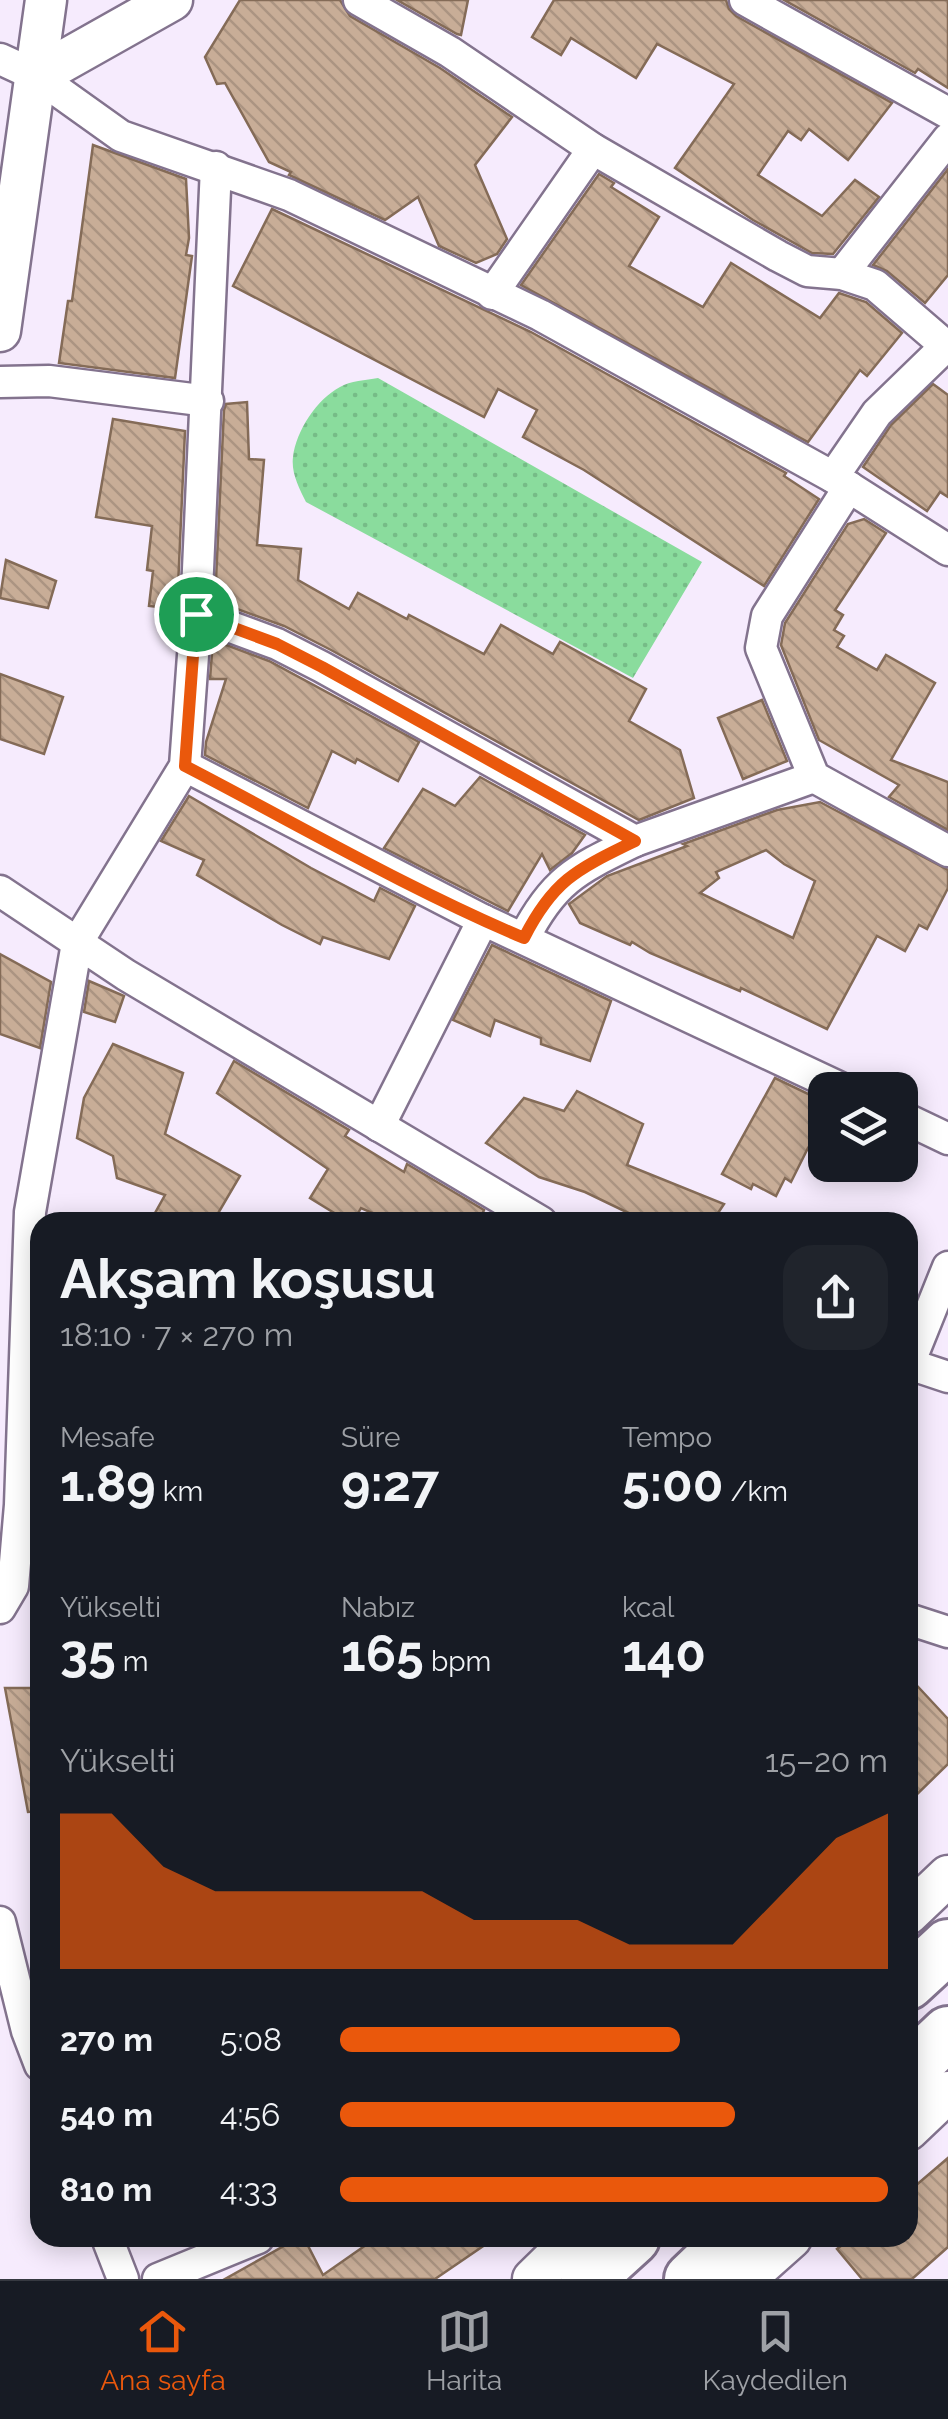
<!DOCTYPE html>
<html lang="tr">
<meta charset="utf-8">
<style>
:root{--surface:#171b24;--page:#20242c;--text:#f1f3f6;--muted:#9ea1a6;--line:#363941;--accent:#ea580c}
body{margin:0;font-family:Raleway,sans-serif;background:var(--page);color:var(--text);height:100vh;display:flex;flex-direction:column;font-size:38px;white-space:nowrap}
*{box-sizing:border-box;margin:0}
p{font-size:32px;color:var(--muted)}
.icon{flex:none;width:55px;height:55px;fill:none;stroke:currentColor;stroke-width:2;stroke-linecap:round;stroke-linejoin:round}
.map{position:relative;flex:1;overflow:hidden}
.sheet{position:absolute;left:30px;top:1212px;width:888px;height:1035px;display:flex;flex-direction:column;background:var(--surface);border-radius:30px;box-shadow:0 5px 25px #0003}
.sheet>*{flex:none}
.buttons{position:absolute;left:808px;top:1072px;display:grid;gap:20px}
.buttons a{display:grid;place-items:center;width:110px;height:110px;border-radius:20px;background:var(--surface);box-shadow:0 5px 25px #0003;font-size:50px}
.pin{position:absolute;display:grid;place-items:center;width:85px;height:85px;color:#fff;margin:-42px;border:5px solid #fff;border-radius:50%;box-shadow:0 2px 10px #0007}
.round{display:grid;place-items:center;flex:none;width:105px;height:105px;border-radius:30px;background:var(--page)}
.overview{display:flex;align-items:center;justify-content:space-between;height:170px;padding:0 30px}
h1{font-size:55px;font-weight:700;line-height:75px}
.metrics{display:grid;grid-template-columns:repeat(3,1fr);gap:15px;height:170px;padding:10px 30px}
.metrics div{display:grid;align-content:center}
.metrics b{font-size:50px;font-weight:700}
.metrics small{font-size:28px;font-weight:400}
.metrics p{font-size:28px}
.chart{height:280px;padding:20px 30px}
.chart p{display:flex;justify-content:space-between}
.chart svg{width:100%;height:180px;margin-top:10px;fill:var(--accent);opacity:.7}
ul{padding:0 30px;list-style:none;font-size:32px}
li{display:grid;grid-template-columns:160px 120px 1fr;align-items:center;height:75px}
li i{height:25px;border-radius:12px;background:var(--accent)}
.dock{display:flex;justify-content:space-around;align-items:center;height:140px;border-top:2px solid var(--line);background:var(--surface);font-size:28px;color:var(--muted)}
.dock a{display:grid;justify-items:center;gap:5px}
.dock .current{color:var(--accent)}
.map>svg:first-child{display:block}
.grass{fill:url(#grass-dots)}
.building{fill:url(#building-back-hatch);stroke:#846b57;stroke-width:2.5;fill-rule:evenodd}
.lines{fill:none;stroke-linecap:round;stroke-linejoin:round}
.street-casing{stroke:#83738e;stroke-width:35}
.secondary-casing{stroke:#83738e;stroke-width:45}
.highway-casing{stroke:#83738e;stroke-width:58}
.street{stroke:#fff;stroke-width:30}
.secondary{stroke:#fff;stroke-width:40}
.highway{stroke:#fff;stroke-width:52}
.route-casing{stroke:#fff;stroke-width:20}
.route{stroke:#ea580c;stroke-width:12}
</style>
<div class="map">
<svg width="948" height="2279" viewBox="0 0 948 2279">
<defs>
<pattern id="grass-dots" width="8" height="8" patternUnits="userSpaceOnUse" patternTransform="scale(2.5)"><rect width="8" height="8" fill="#8adc9d"/><path d="M2 2h.1M6 6h.1" fill="none" stroke="#76bc87" stroke-width="1.8" stroke-linecap="round"/></pattern>
<pattern id="building-back-hatch" width="6" height="6" patternUnits="userSpaceOnUse" patternTransform="scale(2.5)"><rect width="6" height="6" fill="#c8ad97"/><path d="M-1 5l2 2M0 0l6 6M5-1l2 2" fill="none" stroke="#ab9482"/></pattern>
</defs>
<rect width="100%" height="100%" fill="#f6ebfd"/>
<!-- grass -->
<path class="grass" d="M378,378L702,562L633,678L306,502C299,488 291,473 293,457C296,431 317,399 340,387C350,381 366,380 378,378Z"/>
<!-- building -->
<g class="building">
<polygon points="240,0 340,0 350,16 440,68 512,117 475,165 507,239 497,254 476,263 439,246 418,197 385,220 289,175 291,172 269,162 225,83 217,84 205,57"/>
<polygon points="397,0 468,0 461,35 457,34"/>
<polygon points="554,0 726,0 729,9 736,16 892,103 848,160 809,129 801,140 788,131 758,175 822,216 855,180 879,197 833,254 812,253 753,220 675,168 734,84 657,44 636,78 571,38 561,55 532,37"/>
<polygon points="784,0 948,0 948,88 918,69 915,73"/>
<polygon points="93,145 186,179 189,238 186,255 192,256 175,378 59,363 68,301 72,301"/>
<polygon points="948,169 948,275 925,303 887,271 873,265"/>
<polygon points="599,174 614,183 611,187 659,217 629,266 703,307 731,263 820,318 839,293 866,302 902,333 867,376 860,370 808,442 521,285"/>
<polygon points="272,209 531,332 786,473 784,476 819,499 764,586 584,470 523,437 537,410 498,389 484,417 233,286"/>
<polygon points="933,384 948,395 948,497 940,492 927,511 863,467 891,425"/>
<polygon points="247,402 249,459 264,460 257,545 301,549 298,580 349,609 358,593 407,619 409,615 484,654 501,625 553,654 560,642 646,689 629,721 680,750 694,798 639,820 331,650 284,626 215,601 224,410 226,404"/>
<polygon points="113,419 185,431 177,609 149,606 153,571 147,570 152,526 96,517"/>
<polygon points="864,519 886,533 835,610 843,615 834,630 844,636 837,647 877,670 886,655 935,683 891,760 948,782 948,830 889,797 899,785 819,740 781,645 785,623 848,524"/>
<polygon points="6,560 56,581 48,608 0,598"/>
<polygon points="213,640 269,661 419,742 398,781 357,759 355,763 332,751 308,808 205,755 206,742 226,679 210,679"/>
<polygon points="0,674 63,697 44,754 0,739"/>
<polygon points="762,700 787,761 743,779 718,718"/>
<polygon points="480,777 585,835 572,853 550,870 542,854 508,911 384,848 423,789 455,806"/>
<polygon points="189,796 311,868 374,901 380,888 415,906 389,959 323,937 320,944 282,925 197,875 204,860 161,841"/>
<path d="M820,802L948,870V888L927,929L919,925L905,951L877,936L827,1029L741,988L740,991L650,953L632,942L630,945L580,923L569,904L607,876L687,846L683,844L777,810ZM766,850L784,864L815,881L793,938L700,893L719,878L716,872Z"/>
<polygon points="492,945 611,1001 590,1061 541,1044 541,1038 495,1020 490,1036 453,1020"/>
<polygon points="0,954 51,982 40,1048 0,1034"/>
<polygon points="89,981 124,996 115,1022 84,1012"/>
<polygon points="113,1044 183,1073 165,1134 240,1176 213,1222 150,1222 165,1195 117,1178 113,1156 77,1138 84,1098"/>
<polygon points="234,1061 349,1130 345,1136 404,1172 407,1164 484,1210 479,1222 393,1222 361,1208 353,1222 349,1222 310,1198 328,1169 217,1093"/>
<polygon points="775,1078 825,1102 825,1156 808,1148 791,1182 785,1178 776,1196 753,1184 751,1189 722,1174"/>
<polygon points="577,1091 643,1124 627,1165 724,1204 712,1222 647,1222 585,1192 539,1177 486,1143 524,1098 564,1111"/>
<polygon points="908,1676 948,1719 948,1764 908,1803"/>
<polygon points="5,1688 40,1688 40,1811 28,1812"/>
<polygon points="948,2158 948,2247 912,2279 862,2279 837,2249 851,2238 908,2238 908,2192"/>
<polygon points="298,2238 304,2238 323,2275 376,2238 495,2238 435,2279 225,2279"/>
</g>
<g class="lines">
<defs>
<g id="street">
<polyline points="359,0 450,52 593,149 778,256 807,271 842,274 875,285 946,346 877,413 833,477"/>
<polyline points="745,0 948,113"/>
<polyline points="0,59 37,76 121,136 289,195 540,315 833,477 948,550"/>
<polyline points="842,274 948,139"/>
<polyline points="492,294 593,149"/>
<polyline points="0,382 49,381 208,401"/>
<polyline points="849,487 767,616 761,648 814,777 948,851"/>
<polyline points="196,614 216,167"/>
<polyline points="185,766 483,920 845,1090"/>
<polyline points="0,891 126,975 541,1222"/>
<path d="M524,938C554,879 578,869 635,841"/>
<polyline points="900,1116 948,1139"/>
<polyline points="379,1126 483,920"/>
<polyline points="948,1267 909,1364 908,1368 909,1364 948,1377"/>
<polyline points="0,1608 13,1586 20,1505 30,1212 77,943 185,766 196,614 277,644 322,667 635,841 814,777"/>
<polyline points="908,1623 911,1620 948,1632"/>
<polyline points="0,1922 27,2031 40,2065"/>
<polyline points="107,2238 123,2279"/>
<polyline points="158,2279 258,2238"/>
</g>
<g id="secondary">
<polyline points="37,76 172,0"/>
<polyline points="0,331 46,0"/>
<polyline points="908,1914 948,1876"/>
<polyline points="908,2130 948,2092"/>
<polyline points="533,2279 575,2238"/>
<polyline points="745,2279 791,2238"/>
</g>
<g id="highway">
<polyline points="908,1983 948,1946"/>
<polyline points="908,2071 948,2033"/>
<polyline points="588,2279 633,2238"/>
<polyline points="691,2279 734,2238"/>
</g>
</defs>
<!-- street casing -->
<use href="#street" class="street-casing"/>
<!-- secondary casing -->
<use href="#secondary" class="secondary-casing"/>
<!-- highway casing -->
<use href="#highway" class="highway-casing"/>
<!-- street -->
<use href="#street" class="street"/>
<!-- secondary -->
<use href="#secondary" class="secondary"/>
<!-- highway -->
<use href="#highway" class="highway"/>
</g>
<g class="lines">
<defs>
<path id="route" d="M196,614L277,644L322,667L635,841C578,869 554,879 524,938C408,889 297,824 185,766Z"/>
</defs>
<!-- route casing -->
<use href="#route" class="route-casing"/>
<!-- route -->
<use href="#route" class="route"/>
</g>
</svg>
<div class="buttons">
<a><svg class="icon" aria-label="layers" viewBox="0 0 24 24"><path d="M12 4l9 5-9 5-9-5zM3 14l9 5 9-5"/></svg></a>
</div>
<div class="pin" style="left:196px;top:614px;background:#1e9e55"><svg class="icon" aria-label="arrive" viewBox="0 0 24 24"><path d="M6 21V4h12l-3 4 3 4H6"/></svg></div>
<section class="sheet">
<div class="overview"><div><h1>Akşam koşusu</h1><p>18:10 · 7 × 270 m</p></div><a class="round"><svg class="icon" aria-label="share" viewBox="0 0 24 24"><path d="M12 15V3M7 8l5-5 5 5M5 13v7h14v-7"/></svg></a></div>
<div class="metrics">
<div><p>Mesafe</p><b>1.89<small> km</small></b></div>
<div><p>Süre</p><b>9:27</b></div>
<div><p>Tempo</p><b>5:00<small> /km</small></b></div>
</div>
<div class="metrics">
<div><p>Yükselti</p><b>35<small> m</small></b></div>
<div><p>Nabız</p><b>165<small> bpm</small></b></div>
<div><p>kcal</p><b>140</b></div>
</div>
<div class="chart"><p><span>Yükselti</span>15–20 m</p>
<svg viewBox="0 0 160 44" preserveAspectRatio="none"><path d="M0 44V6L10 6L20 19L30 25L40 25L50 25L60 25L70 25L80 32L90 32L100 32L110 38L120 38L130 38L140 25L150 12L160 6V44z"/></svg>
</div>
<ul>
<li><b>270 m</b>5:08<i style="width:62%"></i></li>
<li><b>540 m</b>4:56<i style="width:72%"></i></li>
<li><b>810 m</b>4:33<i style="width:100%"></i></li>
</ul>
</section>
</div>
<nav class="dock">
<a class="current"><svg class="icon" aria-label="home" viewBox="0 0 24 24"><path d="M3 11l9-7 9 7M6 9v11h12V9"/></svg>Ana sayfa</a>
<a><svg class="icon" aria-label="map" viewBox="0 0 24 24"><path d="M3 6l6-2 6 2 6-2v14l-6 2-6-2-6 2zM9 4v14M15 6v14"/></svg>Harita</a>
<a><svg class="icon" aria-label="saved" viewBox="0 0 24 24"><path d="M7 4h10v16l-5-4-5 4z"/></svg>Kaydedilen</a>
</nav>
